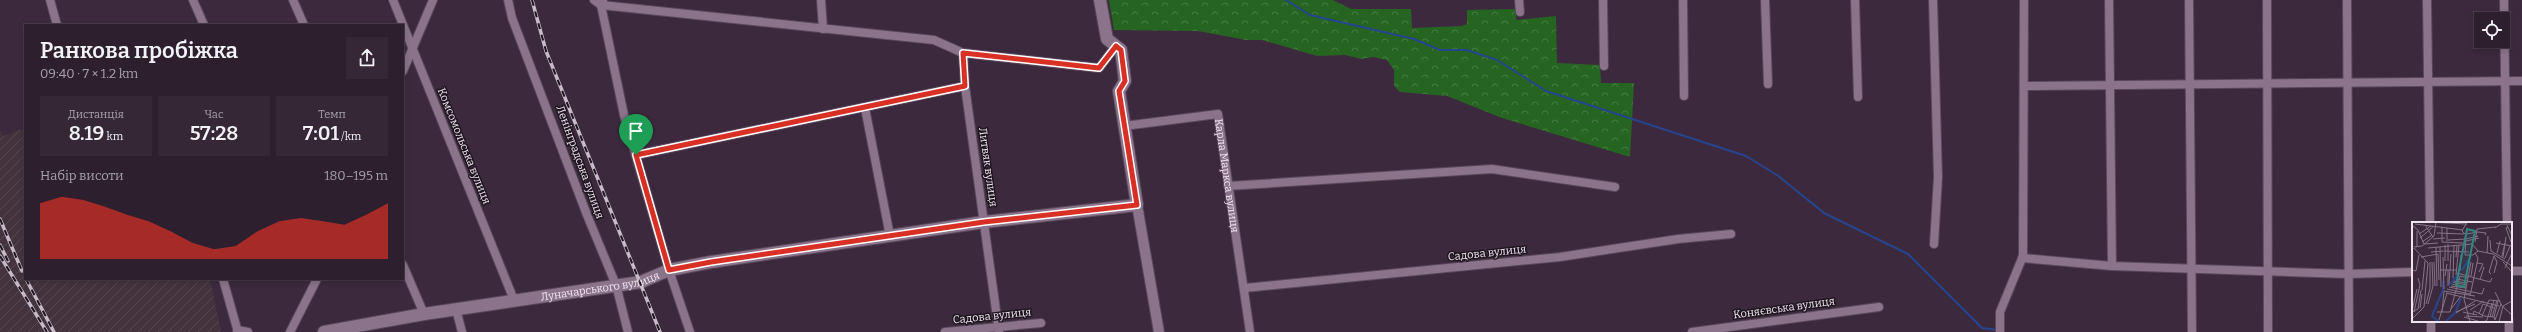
<!DOCTYPE html>
<html lang="uk">
<meta charset="utf-8">
<style>
:root{--surface:#2e1f2e;--page:#362736;--text:#f1f3f6;--muted:#a7a2aa;--line:#493d4a;--accent:#d93025}
body{margin:0;font-family:Bitter,serif;background:var(--page);color:var(--text);height:100vh;display:flex;flex-direction:column;font-size:15px;white-space:nowrap}
*{box-sizing:border-box;margin:0}
p{font-size:13px;color:var(--muted)}
.icon{flex:none;width:22px;height:22px;fill:none;stroke:currentColor;stroke-width:2;stroke-linecap:round;stroke-linejoin:round}
.map{position:relative;flex:1;overflow:hidden}
.sheet{position:absolute;left:24px;top:24px;width:380px;height:256px;display:flex;flex-direction:column;background:var(--surface);border-radius:0px;box-shadow:0 2px 6px #0003,0 0 0 1px var(--line)}
.sheet>*{flex:none}
.fabs{position:absolute;left:2474px;top:12px;display:grid;gap:8px}
.fabs a{display:grid;place-items:center;width:36px;height:36px;border-radius:0px;background:var(--surface);box-shadow:0 2px 6px #0003,0 0 0 1px var(--line);font-size:20px}
.pin{position:absolute;display:grid;place-items:center;width:34px;height:34px;color:#fff;margin:-41px -17px;border-radius:50% 50% 50% 0;rotate:-45deg;box-shadow:0 0 4px #0007}
.pin .icon{rotate:45deg}
.round{display:grid;place-items:center;flex:none;width:42px;height:42px;border-radius:0px;background:var(--page)}
.head{display:flex;align-items:center;justify-content:space-between;height:68px;padding:0 16px}
h1{font-size:22px;font-weight:600;line-height:30px}
.figures{display:grid;grid-template-columns:repeat(3,1fr);gap:6px;height:68px;padding:4px 16px}
.figures div{display:grid;align-content:center;border-radius:0px;background:var(--page);text-align:center}
.figures b{font-size:20px;font-weight:600}
.figures small{font-size:11px;font-weight:400}
.figures p{font-size:11px}
.chart{height:112px;padding:8px 16px}
.chart p{display:flex;justify-content:space-between}
.chart svg{width:100%;height:72px;margin-top:4px;fill:var(--accent);opacity:.7}
.map>svg:first-child{display:block}
.industrial{fill:url(#industrial-furrows)}
.forest{fill:url(#forest-crowns)}
.lines{fill:none;stroke-linecap:round;stroke-linejoin:round}
.stream{stroke:#26458f;stroke-width:2}
.minor-casing{stroke:#58485a;stroke-width:10}
.tertiary-casing{stroke:#58485a;stroke-width:12}
.secondary-casing{stroke:#58485a;stroke-width:14}
.minor{stroke:#8a738b;stroke-width:8}
.tertiary{stroke:#8a738b;stroke-width:10}
.secondary{stroke:#8a738b;stroke-width:12}
.rail-casing{stroke:#c8bbc9;stroke-width:3.5}
.rail{stroke:#1e161f;stroke-width:2;stroke-dasharray:6;stroke-linecap:butt}
.route-casing{stroke:#fff;stroke-width:8}
.route{stroke:#d93025;stroke-width:5}
.labels{text-anchor:middle;dominant-baseline:central;stroke-width:3;stroke-linejoin:round;paint-order:stroke}
.street-label{font-size:11px;fill:#f0e4f1;stroke:#1e161f}
.inset-river{fill:none;stroke:#26458f;stroke-width:2}
.inset-road{fill:none;stroke:#857486;stroke-width:1}
.view{fill:#318682;fill-opacity:0.15;stroke:#318682;stroke-width:2}
.inset-edge{fill:none;stroke:#f0e4f1;stroke-width:2}
</style>
<div class="map">
<svg width="2522" height="332" viewBox="0 0 2522 332">
<defs>
<pattern id="industrial-furrows" width="10" height="10" patternUnits="userSpaceOnUse"><rect width="10" height="10" fill="#44333d"/><path d="M-1 1l2-2M0 10L10 0M9 11l2-2" fill="none" stroke="#564750"/></pattern>
<pattern id="forest-crowns" width="20" height="18" patternUnits="userSpaceOnUse"><rect width="20" height="18" fill="#256521"/><path d="M2 6a3 3 0 1 1 6 0M12 15a3 3 0 1 1 6 0" fill="none" stroke="#457b42"/></pattern>
</defs>
<rect width="100%" height="100%" fill="#3d293e"/>
<!-- industrial -->
<polygon class="industrial" points="25,128 25,279 210,279 221,332 0,332 0,130 3,136"/>
<!-- forest -->
<polygon class="forest" points="1109,0 1333,0 1351,9 1411,9 1412,28 1462,26 1467,24 1467,10 1517,9 1516,20 1556,16 1557,63 1600,65 1601,83 1634,83 1630,157 1502,118 1447,96 1400,92 1394,86 1394,70 1387,60 1373,57 1361,59 1345,55 1317,56 1262,40 1246,40 1198,31 1114,30"/>
<g class="lines">
<!-- stream -->
<polyline class="stream" points="1286,0 1310,15 1414,39 1440,50 1467,50 1497,60 1546,91 1746,156 1777,175 1824,213 1908,254 1982,328 1998,330"/>
<defs>
<g id="minor">
<polyline points="50,0 57,25"/>
<polyline points="193,0 204,25"/>
<polyline points="293,0 304,25"/>
<polyline points="393,0 514,300"/>
<polyline points="508,0 512,18 587,215 616,285 628,332"/>
<polyline points="594,0 601,5 934,40 963,53 1099,68 1116,46"/>
<polyline points="821,0 823,29"/>
<polyline points="1519,0 1520,12"/>
<polyline points="1603,0 1604,66"/>
<polyline points="1683,0 1684,96"/>
<polyline points="1765,0 1768,84"/>
<polyline points="1855,0 1858,97"/>
<polyline points="1933,0 1938,177 1934,244"/>
<polyline points="2109,0 2112,266 2348,274 2413,272"/>
<polyline points="2189,0 2192,332"/>
<polyline points="2267,0 2268,332"/>
<polyline points="2347,0 2349,332"/>
<polyline points="2427,0 2430,223"/>
<polyline points="2504,0 2507,223"/>
<polyline points="603,2 601,5 624,115 669,270 690,332"/>
<polyline points="963,53 965,86 999,332"/>
<polyline points="403,71 433,0"/>
<polyline points="2024,86 2522,81"/>
<polyline points="865,108 890,236"/>
<path id="s1" d="M1124,126L1218,114L1250,332"/>
<polyline points="636,155 965,86"/>
<polyline points="1228,186 1492,169 1615,187"/>
<polyline points="2022,258 2112,266"/>
<polyline points="403,265 424,314"/>
<polyline points="2511,271 2522,271"/>
<polyline points="223,279 238,332"/>
<polyline points="1245,288 1560,257 1678,239 1731,234"/>
<polyline points="456,309 462,332"/>
<polyline points="2431,321 2431,332"/>
<polyline points="2509,321 2509,332"/>
<polyline points="237,330 248,332"/>
<polyline points="290,332 317,279"/>
<polyline points="945,332 1041,323"/>
<polyline points="1692,332 1879,307"/>
<polyline points="2000,332 2000,312 2023,256 2024,0"/>
</g>
<polyline id="tertiary" points="1137,205 1159,332"/>
<g id="secondary">
<path id="s2" d="M324,332L424,314L641,282L669,270L711,262L984,222L1137,205L1119,91L1125,81L1121,50L1107,39L1100,0"/>
</g>
</defs>
<!-- minor casing -->
<use href="#minor" class="minor-casing"/>
<!-- tertiary casing -->
<use href="#tertiary" class="tertiary-casing"/>
<!-- secondary casing -->
<use href="#secondary" class="secondary-casing"/>
<!-- minor -->
<use href="#minor" class="minor"/>
<!-- tertiary -->
<use href="#tertiary" class="tertiary"/>
<!-- secondary -->
<use href="#secondary" class="secondary"/>
<defs>
<g id="rail">
<polyline points="532,0 546,51 660,332"/>
<polyline points="0,219 22,271"/>
<polyline points="0,245 8,261"/>
<polyline points="0,256 47,332"/>
<polyline points="26,279 54,332"/>
</g>
</defs>
<!-- rail casing -->
<use href="#rail" class="rail-casing"/>
<!-- rail -->
<use href="#rail" class="rail"/>
</g>
<g class="lines">
<defs>
<polygon id="route" points="1116,46 1121,50 1125,81 1119,91 1137,205 984,222 711,262 669,270 636,155 965,86 963,53 1099,68"/>
</defs>
<!-- route casing -->
<use href="#route" class="route-casing"/>
<!-- route -->
<use href="#route" class="route"/>
</g>
<g class="labels">
<!-- street labels -->
<g class="street-label">
<text transform="translate(464 146) rotate(68)">Комсомольська вулиця</text>
<text transform="translate(580 162) rotate(70)">Ленінградська вулиця</text>
<text transform="translate(988 167) rotate(82)">Литвяк вулиця</text>
<text stroke="none"><textPath href="#s1" startOffset="157">Карла Маркса вулиця</textPath></text>
<text transform="translate(1487 253) rotate(-6)">Садова вулиця</text>
<text stroke="none"><textPath href="#s2" startOffset="280">Луначарського вулиця</textPath></text>
<text transform="translate(1784 308) rotate(-8)">Коняєвська вулиця</text>
<text transform="translate(992 316) rotate(-6)">Садова вулиця</text>
</g>
</g>
<!-- overview -->
<g transform="translate(2412 222)">
<rect width="100" height="100" fill="#3d293e"/>
<path class="inset-river" d="M50,48L59,34M37,63L47,52M34,99L43,91L49,76M27,100L20,94L31,68V59"/>
<path class="inset-road" d="M15,0L55,2M55,0L50,9L54,13L53,33H61L66,29L81,32L100,44M61,0H87M3,2L51,8M0,3L6,8L12,22L26,21M13,3L21,15M95,3L100,14M30,5V20L51,21M96,5L94,6L99,20M35,6V19M83,6L89,2H100M5,9V25M25,11L52,12M7,12L19,4M54,12L66,10L74,11L73,13M8,16L22,4M21,17L33,16M54,17L66,14M36,18L54,17M78,18L79,29L93,37M54,19L67,16M10,20L20,13M63,20L65,7L84,5M84,21L100,24M36,22V39M33,23V39M2,25L10,24L22,14L24,0M24,25L25,64M28,25L29,65M16,26L60,22L66,29M33,29L57,30M19,30L32,29M75,31L76,14M85,31L88,19M90,34L93,21M9,35L26,32L27,58M31,35L32,67M44,35L45,23M91,35L94,15M93,36L98,24M22,40L23,64M91,40L99,49M65,41L71,42L67,50M93,46L100,31M0,48L4,49L7,33M28,48H45M48,49L49,33M45,51L78,60L80,56M82,51L85,40L82,34M79,52L77,50L82,34M44,53L47,23M33,54L35,42M59,54L61,41M41,56L42,23M45,57L60,60M68,58L72,45M42,59L55,61M41,60L55,63M37,62L39,32M40,62L54,65M36,64V48M39,64L54,66M37,65L70,72L72,66M35,67L58,72M10,68L13,39M83,70L90,84L100,93M34,71L87,84M58,74L66,36L63,31M14,82L18,66V40M16,82L21,64L20,40M8,86L10,72M39,87L49,74M58,88L72,79M0,89L5,67M0,90L6,87L9,68M2,90L8,63L6,56M25,90H38L48,54L56,56M30,90L32,69L63,74M44,90L63,82M51,90L65,93M44,91L63,79M67,92L71,82L82,86M61,93L62,89L72,94L82,95L83,98L89,82M54,94L71,95M70,94L77,78L88,79M52,95L66,99M78,95L82,78M80,95L85,78M82,95L86,79M0,97L12,85L16,41L2,26M27,98L35,71M58,100L52,77L59,40M72,100L75,98L80,81M87,100L91,84L100,79"/>
<path class="view" d="M55,7L63,9L52,65L44,63Z"/>
<rect width="100" height="100" class="inset-edge"/>
</g>
</svg>
<div class="fabs">
<a><svg class="icon" aria-label="locate" viewBox="0 0 24 24"><circle cx="12" cy="12" r="6"/><path d="M12 2v4M12 18v4M2 12h4M18 12h4"/></svg></a>
</div>
<div class="pin" style="left:636px;top:155px;background:#1e9e55"><svg class="icon" aria-label="arrive" viewBox="0 0 24 24"><path d="M6 21V4h12l-3 4 3 4H6"/></svg></div>
<section class="sheet">
<div class="head"><div><h1>Ранкова пробіжка</h1><p>09:40 · 7 × 1.2 km</p></div><a class="round"><svg class="icon" aria-label="share" viewBox="0 0 24 24"><path d="M12 15V3M7 8l5-5 5 5M5 13v7h14v-7"/></svg></a></div>
<div class="figures">
<div><p>Дистанція</p><b>8.19<small> km</small></b></div>
<div><p>Час</p><b>57:28</b></div>
<div><p>Темп</p><b>7:01<small> /km</small></b></div>
</div>
<div class="chart"><p><span>Набір висоти</span>180–195 m</p>
<svg viewBox="0 0 160 44" preserveAspectRatio="none"><path d="M0 44V10L10 6L20 8L30 12L40 17L50 21L60 27L70 34L80 38L90 36L100 27L110 21L120 19L130 21L140 23L150 17L160 10V44z"/></svg>
</div>
</section>
</div>
